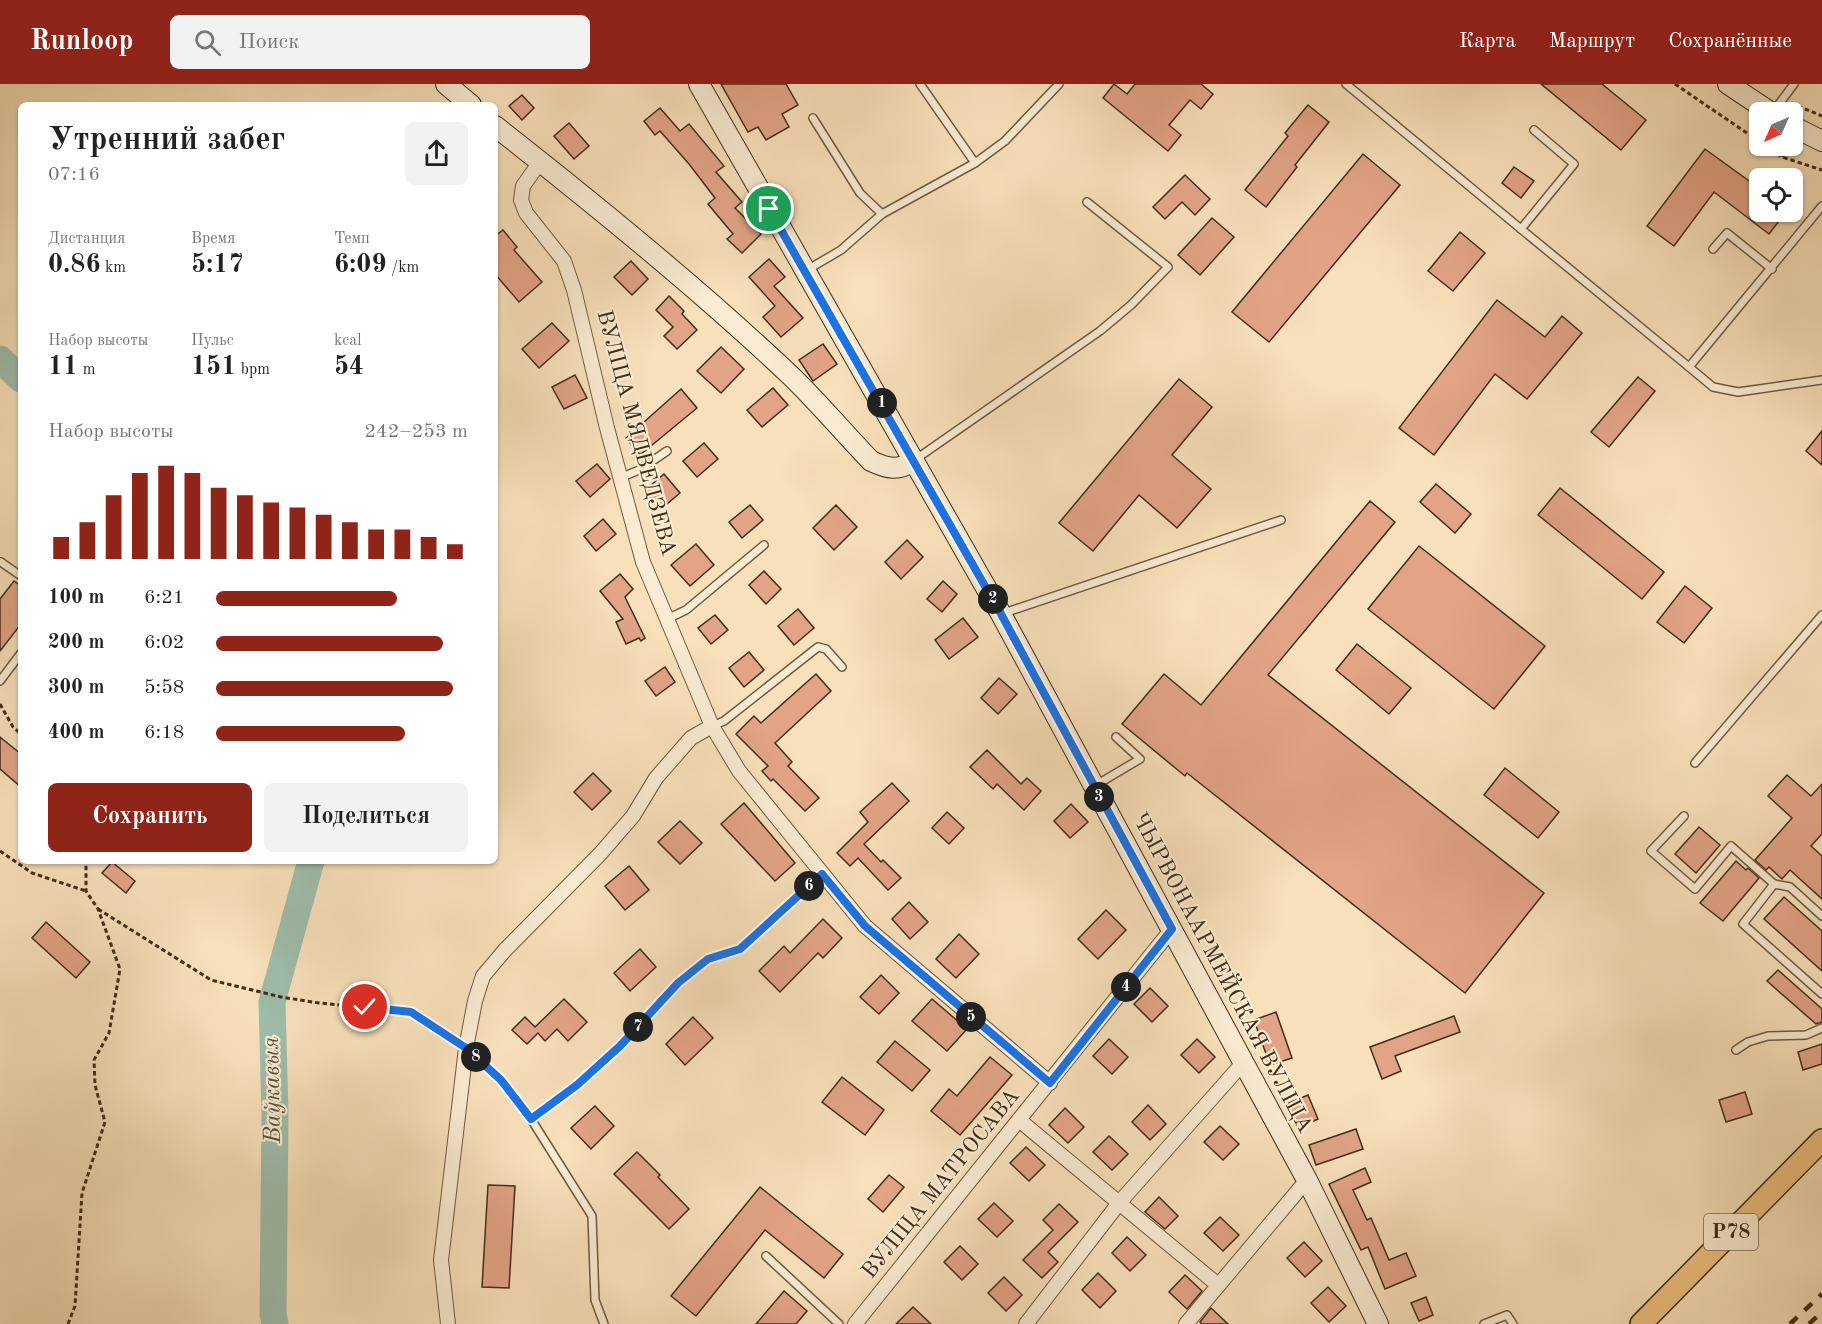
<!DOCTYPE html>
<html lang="ru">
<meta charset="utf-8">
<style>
:root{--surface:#fff;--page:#f2f2f2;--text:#222;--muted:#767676;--accent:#8f2418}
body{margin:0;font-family:"Old Standard TT",serif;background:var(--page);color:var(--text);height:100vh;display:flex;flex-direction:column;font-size:22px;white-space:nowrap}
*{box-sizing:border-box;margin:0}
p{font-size:20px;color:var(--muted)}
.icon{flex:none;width:33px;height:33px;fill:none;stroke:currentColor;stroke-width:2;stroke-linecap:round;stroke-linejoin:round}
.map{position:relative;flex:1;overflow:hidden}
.details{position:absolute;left:18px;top:18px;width:480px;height:762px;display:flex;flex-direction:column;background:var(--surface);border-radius:9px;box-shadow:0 2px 4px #0004}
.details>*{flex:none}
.needle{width:39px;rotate:225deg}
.fabs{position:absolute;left:1749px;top:18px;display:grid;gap:12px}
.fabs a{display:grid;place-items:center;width:54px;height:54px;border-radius:9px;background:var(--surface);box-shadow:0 2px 4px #0004;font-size:30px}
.pin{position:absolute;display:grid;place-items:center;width:51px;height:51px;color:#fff;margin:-26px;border:3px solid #fff;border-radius:50%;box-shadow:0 2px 6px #0007}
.km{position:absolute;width:30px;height:30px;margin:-15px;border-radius:50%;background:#222;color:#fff;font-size:16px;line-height:30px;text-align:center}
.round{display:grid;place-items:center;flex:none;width:63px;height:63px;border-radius:9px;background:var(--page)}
.summary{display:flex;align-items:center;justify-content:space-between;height:102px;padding:0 30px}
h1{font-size:33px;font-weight:700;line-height:45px}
.figures{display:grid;grid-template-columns:repeat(3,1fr);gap:9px;height:102px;padding:6px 30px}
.figures div{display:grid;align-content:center}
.figures b{font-size:26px;font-weight:700}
.figures small{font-size:16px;font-weight:400}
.figures p{font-size:16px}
.chart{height:168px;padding:12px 30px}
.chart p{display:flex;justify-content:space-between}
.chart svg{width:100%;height:108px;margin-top:6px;stroke:var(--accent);stroke-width:6}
.primary-button{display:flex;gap:12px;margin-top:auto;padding:12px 30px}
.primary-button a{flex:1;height:69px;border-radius:9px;background:var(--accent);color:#fff;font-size:24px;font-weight:700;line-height:69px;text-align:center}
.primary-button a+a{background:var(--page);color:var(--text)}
ul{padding:0 30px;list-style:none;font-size:20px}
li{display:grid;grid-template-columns:96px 72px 1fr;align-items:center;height:45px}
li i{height:15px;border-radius:8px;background:var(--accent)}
header{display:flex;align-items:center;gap:36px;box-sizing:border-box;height:84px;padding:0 30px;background:var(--accent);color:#fff}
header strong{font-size:28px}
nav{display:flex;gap:33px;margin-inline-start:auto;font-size:21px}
.search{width:420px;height:54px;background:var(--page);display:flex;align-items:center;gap:15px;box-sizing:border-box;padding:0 21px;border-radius:9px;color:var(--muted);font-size:22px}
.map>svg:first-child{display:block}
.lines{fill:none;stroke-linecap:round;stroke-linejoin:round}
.river{stroke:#9ebdab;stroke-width:27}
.building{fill:#e2a387;stroke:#412e17;stroke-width:1.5}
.lane-casing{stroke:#6f5a40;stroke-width:10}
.street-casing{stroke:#6f5a40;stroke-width:16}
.secondary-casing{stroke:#412e17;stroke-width:22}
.primary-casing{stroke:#412e17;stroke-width:24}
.path{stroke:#412e17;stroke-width:3;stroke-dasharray:4.5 3;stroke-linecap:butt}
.lane{stroke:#faebd2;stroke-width:7}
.street{stroke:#faebd2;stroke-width:14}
.secondary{stroke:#faebd2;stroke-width:20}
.primary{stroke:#ecc07d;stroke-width:21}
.rail{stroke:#412e17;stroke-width:4.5;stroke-dasharray:10 10;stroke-linecap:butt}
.route-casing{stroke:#fff;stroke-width:12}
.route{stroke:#1a73e8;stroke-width:8}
.labels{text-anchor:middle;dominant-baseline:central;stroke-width:4.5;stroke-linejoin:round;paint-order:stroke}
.shield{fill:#faebd2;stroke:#78674f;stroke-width:1.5}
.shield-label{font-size:21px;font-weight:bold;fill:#412e17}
.street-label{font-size:22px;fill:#412e17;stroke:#faebd2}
.water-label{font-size:24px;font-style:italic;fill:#58523c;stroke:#faebd2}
</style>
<header>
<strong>Runloop</strong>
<div class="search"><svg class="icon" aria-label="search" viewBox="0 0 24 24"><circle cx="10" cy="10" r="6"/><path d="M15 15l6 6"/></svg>Поиск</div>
<nav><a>Карта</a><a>Маршрут</a><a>Сохранённые</a></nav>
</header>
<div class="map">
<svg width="1822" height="1240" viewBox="0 0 1822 1240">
<rect width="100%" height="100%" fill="#f8e0ba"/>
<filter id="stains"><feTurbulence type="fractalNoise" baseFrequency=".00333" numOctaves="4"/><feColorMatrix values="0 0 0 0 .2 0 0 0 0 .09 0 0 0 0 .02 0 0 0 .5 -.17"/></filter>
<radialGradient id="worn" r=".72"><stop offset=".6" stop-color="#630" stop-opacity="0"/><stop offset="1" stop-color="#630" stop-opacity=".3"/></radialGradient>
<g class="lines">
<!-- river -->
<g class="river">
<polyline points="0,275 21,295"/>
<polyline points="275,1240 273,1230 275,1031 272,918 311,777"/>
</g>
</g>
<!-- building -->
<g class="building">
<polygon points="721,0 786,0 798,21 782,30 789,43 766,56 758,43 748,48"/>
<polygon points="1114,0 1127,10 1135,0 1201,0 1213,10 1201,25 1190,16 1169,41 1181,51 1168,67 1103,14"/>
<polygon points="1541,0 1602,0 1646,36 1621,66"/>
<polygon points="522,11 534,24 522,36 509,22"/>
<polygon points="1308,21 1329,38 1295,81 1297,83 1266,123 1245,106 1288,52 1285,49"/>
<polygon points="660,24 680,47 689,40 724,82 716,88 742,118 735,124 761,150 742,169 727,155 733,150 708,120 715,114 689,80 660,47 655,51 644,37"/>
<polygon points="569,39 589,62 574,75 554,52"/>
<polygon points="1705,65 1760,105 1760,128 1786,128 1769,150 1714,108 1674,162 1647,142"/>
<polygon points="1363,70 1400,101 1269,258 1232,228"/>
<polygon points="1514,83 1534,97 1521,114 1502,99"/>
<polygon points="1185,91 1210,115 1195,131 1182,118 1165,135 1153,123"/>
<polygon points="1212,134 1234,153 1200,191 1178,171"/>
<polygon points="503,146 517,163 514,166 542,198 519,218 495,190 495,152"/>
<polygon points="1460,148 1485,169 1453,207 1428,187"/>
<polygon points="769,175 785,193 774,202 803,234 781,253 763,233 775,222 749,193"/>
<polygon points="631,177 648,195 632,211 614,193"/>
<polygon points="669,212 684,227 682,230 697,246 677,265 664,252 673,243 656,226"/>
<polygon points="1497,216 1545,253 1562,232 1582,249 1527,315 1495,290 1434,371 1399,344"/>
<polygon points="552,239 569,257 539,284 522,265"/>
<polygon points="823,260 837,280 813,297 799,276"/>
<polygon points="721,263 744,285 721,309 697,287"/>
<polygon points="575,291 587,314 564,325 552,303"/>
<polygon points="1638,293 1655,307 1609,363 1591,348"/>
<polygon points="1179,295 1212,323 1172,371 1211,405 1177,444 1139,411 1093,467 1059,439"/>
<polygon points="773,304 788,321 762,343 747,326"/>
<polygon points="681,305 697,324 640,371 626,354"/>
<polygon points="1822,347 1822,381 1806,367"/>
<polygon points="704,359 718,375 697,393 683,377"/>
<polygon points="597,380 610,395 590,413 576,397"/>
<polygon points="664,390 680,409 661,425 645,406"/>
<polygon points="1436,400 1471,430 1455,449 1420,418"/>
<polygon points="1560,404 1664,488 1642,515 1538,431"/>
<polygon points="1370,417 1395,438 1268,591 1544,809 1465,909 1187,689 1185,692 1122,640 1164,590 1201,621"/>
<polygon points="750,421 763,436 742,454 729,438"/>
<polygon points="836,421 857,443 834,466 813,444"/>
<polygon points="603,435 616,450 596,467 584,452"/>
<polygon points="907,456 923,473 901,495 885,478"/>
<polygon points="696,460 714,481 690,502 671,481"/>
<polygon points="1419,462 1545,562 1494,625 1368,525"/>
<polygon points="764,487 781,505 766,520 749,501"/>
<polygon points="620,490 633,505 625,513 645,554 641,557 639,554 626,560 616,538 623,535 600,507"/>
<polygon points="14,497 21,502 21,540 0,567 0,515"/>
<polygon points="943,497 957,510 942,528 927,515"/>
<polygon points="1685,502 1712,524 1684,559 1657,538"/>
<polygon points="798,525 814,544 794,561 778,542"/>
<polygon points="715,531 728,546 711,560 698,544"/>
<polygon points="963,534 978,553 949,575 935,556"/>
<polygon points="1357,560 1411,604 1389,630 1336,586"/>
<polygon points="749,568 764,586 744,603 729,584"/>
<polygon points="665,583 675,598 656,612 645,597"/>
<polygon points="816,590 831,607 775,659 792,678 788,682 819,714 805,727 773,695 771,697 762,687 768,682 736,650 754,632 761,639"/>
<polygon points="999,594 1017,610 998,630 981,614"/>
<polygon points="0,653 21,670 21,703 0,685"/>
<polygon points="987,666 1021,700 1027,694 1041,707 1024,726 997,700 993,705 970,683"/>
<polygon points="1505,684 1559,728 1538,754 1484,711"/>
<polygon points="593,689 611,707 592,726 574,708"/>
<polygon points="1787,691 1811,712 1822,700 1822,750 1811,762 1822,772 1822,815 1790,786 1782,795 1769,783 1766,786 1755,776 1792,734 1768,712"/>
<polygon points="892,699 909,717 864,760 881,778 883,776 901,794 888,806 858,774 850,782 837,769 868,738 860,728"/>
<polygon points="744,719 795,779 775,797 721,740"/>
<polygon points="1071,720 1088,738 1070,754 1054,737"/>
<polygon points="947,728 964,744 949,760 932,744"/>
<polygon points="680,737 702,759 680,780 658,758"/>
<polygon points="1699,743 1720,761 1696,789 1675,770"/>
<polygon points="1736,777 1746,786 1748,784 1759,794 1723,837 1700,819"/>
<polygon points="112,778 135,797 126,809 102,789"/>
<polygon points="629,782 649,806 625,826 605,802"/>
<polygon points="1784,813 1822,847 1822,887 1764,835"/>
<polygon points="909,818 928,838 910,855 892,835"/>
<polygon points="1106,826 1126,846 1098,875 1078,855"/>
<polygon points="823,835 842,854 823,874 818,869 780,908 759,887 784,862 790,869"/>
<polygon points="46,838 90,878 76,894 32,854"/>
<polygon points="959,850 979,870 956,894 936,875"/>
<polygon points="640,865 656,883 630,907 614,889"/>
<polygon points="1778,886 1822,925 1822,938 1816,940 1767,897"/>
<polygon points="881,891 899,909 879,930 860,913"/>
<polygon points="1150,904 1168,922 1152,938 1134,920"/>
<polygon points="564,915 587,938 568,957 557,945 545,957 538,949 527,960 512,946 525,933 535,943"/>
<polygon points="932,915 967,945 947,967 912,937"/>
<polygon points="1276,928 1292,974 1270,981 1254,936"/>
<polygon points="1454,932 1460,948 1395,972 1401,987 1382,995 1370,963"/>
<polygon points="693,933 713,954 685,981 666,960"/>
<polygon points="1109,955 1128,973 1112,990 1093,972"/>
<polygon points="1197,955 1215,973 1199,989 1181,971"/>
<polygon points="895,957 930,986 912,1007 877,978"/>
<polygon points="1822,960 1822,980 1803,986 1798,968"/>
<polygon points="990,973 1012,991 960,1051 931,1027 949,1005 957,1012"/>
<polygon points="842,993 884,1026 865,1051 822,1018"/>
<polygon points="1745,1008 1752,1030 1726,1038 1719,1016"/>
<polygon points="1308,1011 1318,1035 1297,1044 1287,1020"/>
<polygon points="1148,1021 1166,1040 1150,1056 1132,1038"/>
<polygon points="595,1022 614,1042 591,1065 571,1044"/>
<polygon points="1065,1024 1084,1043 1068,1059 1049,1041"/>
<polygon points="1220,1042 1239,1060 1223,1076 1204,1058"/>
<polygon points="1356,1045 1363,1065 1316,1081 1309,1061"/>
<polygon points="1109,1052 1128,1070 1112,1086 1093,1068"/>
<polygon points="1026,1063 1045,1081 1029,1097 1010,1079"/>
<polygon points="637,1068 660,1091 658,1093 689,1125 669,1145 614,1090"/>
<polygon points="1365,1084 1371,1098 1353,1106 1367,1136 1371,1134 1389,1176 1406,1169 1416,1192 1385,1205 1368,1163 1361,1166 1329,1100"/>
<polygon points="889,1091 904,1103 883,1128 868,1115"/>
<polygon points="488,1101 515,1102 509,1204 482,1203"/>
<polygon points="760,1103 843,1170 824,1194 765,1146 696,1232 671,1212"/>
<polygon points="1159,1113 1178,1132 1165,1145 1145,1128"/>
<polygon points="994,1119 1013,1137 997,1153 978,1135"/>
<polygon points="1059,1120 1078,1138 1048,1168 1058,1178 1042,1194 1023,1176 1053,1146 1043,1136"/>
<polygon points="1220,1133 1239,1151 1223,1167 1204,1149"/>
<polygon points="1127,1153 1146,1171 1130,1187 1112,1169"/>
<polygon points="1304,1158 1322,1177 1305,1193 1287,1174"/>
<polygon points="960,1162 978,1180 962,1196 944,1178"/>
<polygon points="1098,1189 1116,1207 1100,1224 1082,1206"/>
<polygon points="1185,1191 1202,1207 1187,1225 1169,1208"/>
<polygon points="1004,1193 1022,1211 1006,1227 988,1209"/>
<polygon points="1328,1203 1346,1222 1329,1238 1311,1219"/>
<polygon points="784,1207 807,1227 796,1240 756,1240"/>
<polygon points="1426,1213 1433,1231 1419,1237 1411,1219"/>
<polygon points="913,1223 931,1240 896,1240"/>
<polygon points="1211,1224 1228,1240 1202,1240 1200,1238"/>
</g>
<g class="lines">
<defs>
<g id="lane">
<polyline points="920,0 975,79"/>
<polyline points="1346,0 1521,145"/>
<polyline points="1773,28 1794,0"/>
<polyline points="813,34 860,109 882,130"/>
<polyline points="1534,46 1574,80 1521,145 1689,283 1822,122"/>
<polyline points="1713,165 1727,149 1772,185"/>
<polyline points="807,186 841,166 882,130 975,79 1005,57 1059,0"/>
<polyline points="1689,283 1713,303 1738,308 1822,296"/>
<polyline points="916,375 1100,247 1131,221 1168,183 1087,118"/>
<polyline points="620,394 639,386 667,367"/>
<polyline points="1,478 21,492"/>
<polyline points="1004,529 1281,436"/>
<polyline points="667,535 686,526 764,461"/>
<polyline points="0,597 21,569"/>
<polyline points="712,642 724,637 818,563 826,565 842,583"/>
<polyline points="1695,679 1822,531"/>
<polyline points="1096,701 1140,675 1116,653"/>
<polyline points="1684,732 1651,767 1695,805 1731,762 1774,800 1743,840 1822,910"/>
<polyline points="1774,800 1790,803 1822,832"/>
<polyline points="467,964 501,996 531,1035 577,1001 620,962 678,899 708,875 740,865 822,790"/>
<polyline points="1736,966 1748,958 1768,952 1806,951 1822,944"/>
<polyline points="531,1035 592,1132 595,1216 604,1240"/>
<polyline points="766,1172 839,1240"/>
<polyline points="1484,1240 1507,1231 1513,1240"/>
</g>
<g id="street">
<polyline points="540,78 523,102 521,116 526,129 564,177 574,206 607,344 643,478 712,642 739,687 865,842 1050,999"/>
<polyline points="1019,1036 1218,1201"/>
<polyline points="448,1240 441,1176 466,964 475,917 483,892 505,866 600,770 633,732 656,694 691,654 712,642"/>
<polyline points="855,1240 1172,845"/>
<polyline points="1026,1240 1119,1119 1243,979"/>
<polyline points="1186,1240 1307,1096"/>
</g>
<g id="secondary">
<polyline points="446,0 471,21"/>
<polyline points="699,0 1001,530 1307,1096 1378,1240"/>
<polyline points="1728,0 1770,28"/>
<path d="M495,42C596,121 697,203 790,291C818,318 844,349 871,377C888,385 898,387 914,377"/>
<polyline points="1792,42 1822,57"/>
</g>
<polyline id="primary" points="1641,1240 1822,1056"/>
</defs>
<!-- lane casing -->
<use href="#lane" class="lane-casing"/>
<!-- street casing -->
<use href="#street" class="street-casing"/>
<!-- secondary casing -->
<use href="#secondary" class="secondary-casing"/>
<!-- primary casing -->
<use href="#primary" class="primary-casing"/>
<!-- path -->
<g class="path">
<polyline points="1675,0 1760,58"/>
<polyline points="1791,19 1822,32"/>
<polyline points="1764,62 1782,73 1822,86"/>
<polyline points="1782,73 1787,62"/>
<polyline points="0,620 13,643 21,650"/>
<polyline points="0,767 32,789 86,807"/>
<polyline points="98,825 211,896 281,913 319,919 411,928 455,956"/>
<polyline points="68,1240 75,1222 82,1109 105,1038 95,1001 94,976 109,949 120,885 98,825 86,807 86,777"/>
</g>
<!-- lane -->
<use href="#lane" class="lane"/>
<!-- street -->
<use href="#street" class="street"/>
<!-- secondary -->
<use href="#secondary" class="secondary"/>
<!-- primary -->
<use href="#primary" class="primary"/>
<!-- rail -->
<g class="rail">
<polyline points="1790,1240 1822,1210"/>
<polyline points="1809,1240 1822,1228"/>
</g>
</g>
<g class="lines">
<defs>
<polyline id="route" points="365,923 411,928 466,964 501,996 531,1035 577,1001 620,962 678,899 708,875 740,865 822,790 865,842 1050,999 1172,845 1001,530 769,125"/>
</defs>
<!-- route casing -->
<use href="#route" class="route-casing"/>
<!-- route -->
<use href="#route" class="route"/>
</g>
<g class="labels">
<!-- shield labels -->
<rect class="shield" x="1704" y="1130" width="54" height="36" rx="4.5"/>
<g class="shield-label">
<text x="1731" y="1148">Р78</text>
</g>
<!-- street labels -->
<g class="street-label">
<text transform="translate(636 349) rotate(75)">ВУЛІЦА МЯДВЕДЗЕВА</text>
<text transform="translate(1222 889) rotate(62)">ЧЫРВОНААРМЕЙСКАЯ ВУЛІЦА</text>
<text transform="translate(941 1100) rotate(-51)">ВУЛІЦА МАТРОСАВА</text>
</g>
<!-- water labels -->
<g class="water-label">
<text transform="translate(273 1006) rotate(-91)">Ваўкавыя</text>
</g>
</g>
<rect width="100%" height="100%" filter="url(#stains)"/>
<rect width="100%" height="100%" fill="url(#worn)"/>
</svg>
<div class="fabs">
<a><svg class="needle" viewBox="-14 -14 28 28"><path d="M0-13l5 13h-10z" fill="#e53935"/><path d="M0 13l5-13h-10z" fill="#767676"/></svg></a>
<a><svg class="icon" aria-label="locate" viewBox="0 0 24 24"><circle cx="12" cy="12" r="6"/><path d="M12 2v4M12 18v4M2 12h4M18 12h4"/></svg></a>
</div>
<div class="pin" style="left:769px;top:125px;background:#1e9e55"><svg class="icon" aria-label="arrive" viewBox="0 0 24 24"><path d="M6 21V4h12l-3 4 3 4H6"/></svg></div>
<div class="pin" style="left:365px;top:923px;background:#d93025"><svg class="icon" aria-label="check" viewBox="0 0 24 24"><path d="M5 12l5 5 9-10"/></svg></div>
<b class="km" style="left:882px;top:319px">1</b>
<b class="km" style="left:993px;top:515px">2</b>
<b class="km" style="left:1099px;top:713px">3</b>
<b class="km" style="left:1126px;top:903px">4</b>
<b class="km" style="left:971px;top:933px">5</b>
<b class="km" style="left:809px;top:802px">6</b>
<b class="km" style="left:638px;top:943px">7</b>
<b class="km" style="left:476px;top:973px">8</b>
<section class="details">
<div class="summary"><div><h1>Утренний забег</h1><p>07:16</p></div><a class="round"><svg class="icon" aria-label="share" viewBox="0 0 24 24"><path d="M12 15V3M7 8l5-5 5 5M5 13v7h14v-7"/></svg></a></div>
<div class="figures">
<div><p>Дистанция</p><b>0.86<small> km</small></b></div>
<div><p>Время</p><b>5:17</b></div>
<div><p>Темп</p><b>6:09<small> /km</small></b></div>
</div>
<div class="figures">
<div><p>Набор высоты</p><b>11<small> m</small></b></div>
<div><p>Пульс</p><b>151<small> bpm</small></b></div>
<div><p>kcal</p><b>54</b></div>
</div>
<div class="chart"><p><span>Набор высоты</span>242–253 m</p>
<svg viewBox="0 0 160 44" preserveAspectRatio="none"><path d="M5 44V35M15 44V29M25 44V18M35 44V9M45 44V6M55 44V9M65 44V15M75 44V18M85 44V21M95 44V23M105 44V26M115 44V29M125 44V32M135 44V32M145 44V35M155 44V38"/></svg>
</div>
<ul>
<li><b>100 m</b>6:21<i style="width:72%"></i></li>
<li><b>200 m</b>6:02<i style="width:90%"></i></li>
<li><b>300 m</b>5:58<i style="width:94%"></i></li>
<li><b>400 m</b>6:18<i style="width:75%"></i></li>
</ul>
<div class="primary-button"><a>Сохранить</a><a>Поделиться</a></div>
</section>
</div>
